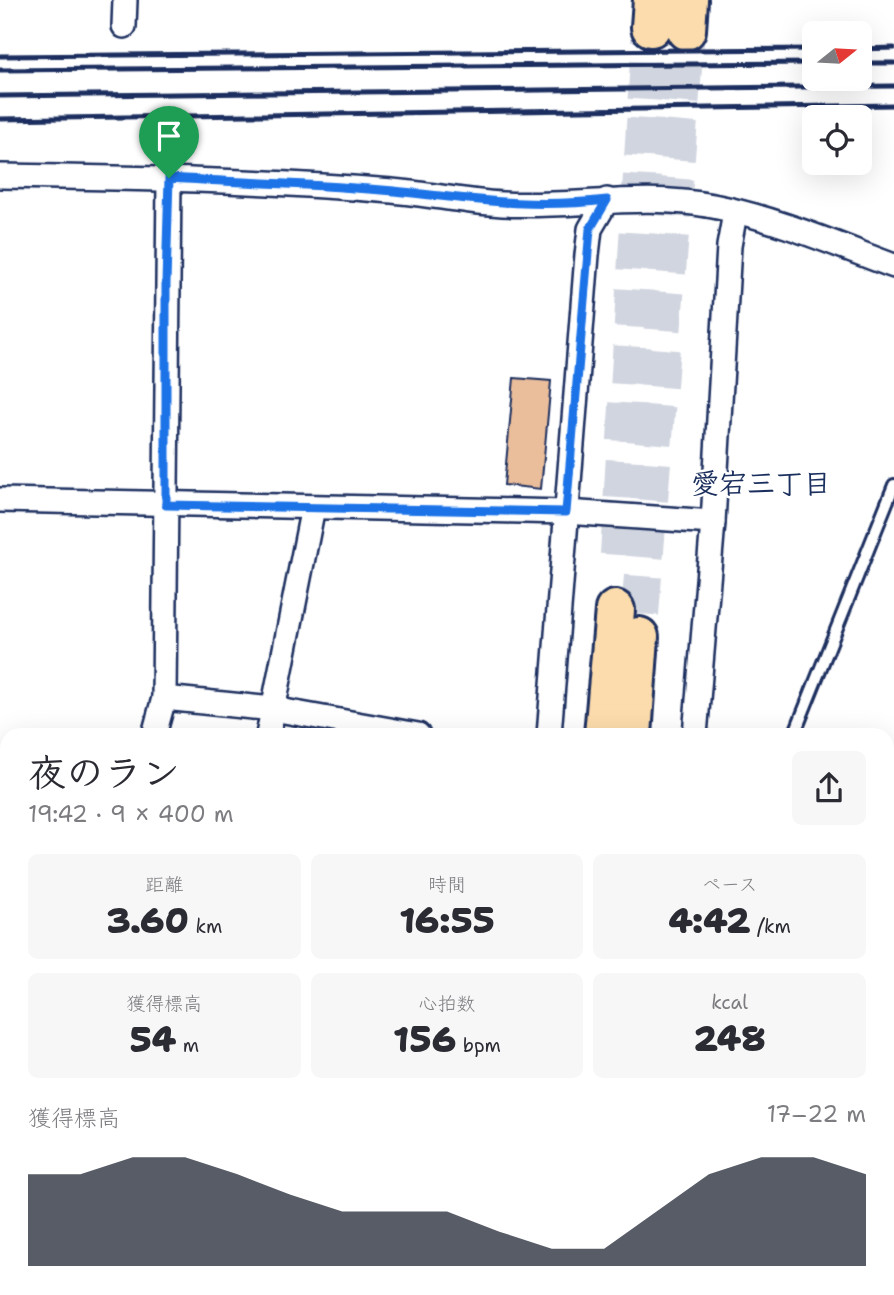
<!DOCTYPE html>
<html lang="ja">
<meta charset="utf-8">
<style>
:root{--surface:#fff;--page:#f7f7f7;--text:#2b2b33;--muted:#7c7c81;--accent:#111827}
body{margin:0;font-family:"Shantell Sans","Klee One",sans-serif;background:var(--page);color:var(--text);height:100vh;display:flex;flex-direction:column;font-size:26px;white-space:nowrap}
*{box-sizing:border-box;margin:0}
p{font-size:23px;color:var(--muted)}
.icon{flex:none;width:38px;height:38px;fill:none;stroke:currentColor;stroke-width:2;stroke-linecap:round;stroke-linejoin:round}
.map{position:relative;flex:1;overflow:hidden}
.details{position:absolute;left:0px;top:728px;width:894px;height:567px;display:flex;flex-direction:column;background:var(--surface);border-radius:21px 21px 0 0;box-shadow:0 7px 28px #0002}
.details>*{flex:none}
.needle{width:46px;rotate:72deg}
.fabs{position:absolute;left:802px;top:21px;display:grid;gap:14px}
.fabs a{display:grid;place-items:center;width:70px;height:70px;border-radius:10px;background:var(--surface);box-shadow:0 7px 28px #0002;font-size:35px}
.pin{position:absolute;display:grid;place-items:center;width:60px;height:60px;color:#fff;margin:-72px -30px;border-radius:50% 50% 50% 0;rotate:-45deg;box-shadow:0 0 7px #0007}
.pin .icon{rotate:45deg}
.round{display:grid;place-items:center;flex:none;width:74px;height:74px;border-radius:10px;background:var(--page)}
.headline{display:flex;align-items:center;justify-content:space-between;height:119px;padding:0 28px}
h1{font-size:38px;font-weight:800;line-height:52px}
.figures{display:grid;grid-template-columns:repeat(3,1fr);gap:10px;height:119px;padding:7px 28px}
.figures div{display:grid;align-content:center;border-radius:10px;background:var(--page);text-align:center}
.figures b{font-size:35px;font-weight:800}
.figures small{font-size:19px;font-weight:400}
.figures p{font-size:19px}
.chart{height:196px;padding:14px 28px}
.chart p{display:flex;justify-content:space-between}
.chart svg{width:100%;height:126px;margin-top:7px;fill:var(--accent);opacity:.7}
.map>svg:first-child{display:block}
.building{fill:#ebbe9b;stroke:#1b2f5e;stroke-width:2}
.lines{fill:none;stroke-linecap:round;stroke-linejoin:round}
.highway-tunnel{stroke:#d1d5df;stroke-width:38;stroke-dasharray:38 19;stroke-linecap:butt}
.lane-casing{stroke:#1b2f5e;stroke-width:16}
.street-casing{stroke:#1b2f5e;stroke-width:28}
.highway-casing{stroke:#1b2f5e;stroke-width:44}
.lane{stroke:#fff;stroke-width:10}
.street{stroke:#fff;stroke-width:23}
.highway{stroke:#fcdcac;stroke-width:38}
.rail{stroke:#1b2f5e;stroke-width:5}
.route-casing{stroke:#fff;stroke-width:14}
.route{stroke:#1a73e8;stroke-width:9}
.labels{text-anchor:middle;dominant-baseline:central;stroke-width:5;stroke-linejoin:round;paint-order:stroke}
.neighbourhood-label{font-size:28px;font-weight:bold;fill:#1b2f5e;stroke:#fff}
</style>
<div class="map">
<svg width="894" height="1295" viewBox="0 0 894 1295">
<rect width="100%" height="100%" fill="#fff"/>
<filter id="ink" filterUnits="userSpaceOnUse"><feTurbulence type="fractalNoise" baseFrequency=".0143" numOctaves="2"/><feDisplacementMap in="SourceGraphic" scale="14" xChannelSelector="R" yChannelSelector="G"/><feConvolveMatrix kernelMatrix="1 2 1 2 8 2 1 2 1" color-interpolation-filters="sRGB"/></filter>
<g filter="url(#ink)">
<!-- building -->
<polygon class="building" points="514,378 551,381 541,489 504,485"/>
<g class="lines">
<!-- highway-tunnel -->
<g class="highway-tunnel">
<polyline points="619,555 651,27"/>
<polyline points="640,614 686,30"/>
</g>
<defs>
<g id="lane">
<polyline points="794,735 894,485"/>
<polyline points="887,868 894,870"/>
</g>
<g id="street">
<polyline points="124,26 125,0"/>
<path d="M0,176C131,178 261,180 392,191C429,194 465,202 502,204C572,208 643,192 713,206C775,218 835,244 894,266"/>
<polyline points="169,179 164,698 273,709 418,735"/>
<polyline points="0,500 566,512 713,522"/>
<polyline points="154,735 164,698"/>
<polyline points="268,735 313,507"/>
<polyline points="549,735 587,255 590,229 607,200"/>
<polyline points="695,735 713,522 729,246 735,213"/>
<polyline points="0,940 7,939"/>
<polyline points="887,1040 894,1021"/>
<polyline points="887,1191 894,1194"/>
<polyline points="0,1219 7,1247"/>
<polyline points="17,1288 19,1295"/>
<polyline points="518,1288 519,1295"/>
<polyline points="146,1295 146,1288"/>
<polyline points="670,1295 670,1288"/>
<polyline points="781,1295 784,1288"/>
</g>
<g id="highway">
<polyline points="651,27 653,0"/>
<polyline points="686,30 688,0"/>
<polyline points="604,735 615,610"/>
<polyline points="632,735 639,637"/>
<polyline points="610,1288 610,1295"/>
<polyline points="575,1295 575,1288"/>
</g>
</defs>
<!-- lane casing -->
<use href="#lane" class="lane-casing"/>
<!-- street casing -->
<use href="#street" class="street-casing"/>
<!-- highway casing -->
<use href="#highway" class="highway-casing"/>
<!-- lane -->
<use href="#lane" class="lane"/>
<!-- street -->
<use href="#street" class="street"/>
<!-- highway -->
<use href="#highway" class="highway"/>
<!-- rail -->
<g class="rail">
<polyline points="859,49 894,48"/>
<polyline points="0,56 814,49"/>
<polyline points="859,63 894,63"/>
<polyline points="0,70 814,63"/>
<polyline points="0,96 894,86"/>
<polyline points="0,119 894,105"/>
</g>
</g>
</g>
<g class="lines" filter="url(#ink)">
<defs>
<path id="route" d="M169,178C244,183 319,184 394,191C470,199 530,209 607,200L590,229L566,512L166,505V283Z"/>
</defs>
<!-- route casing -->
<use href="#route" class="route-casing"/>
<!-- route -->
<use href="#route" class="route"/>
</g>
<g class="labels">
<!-- neighbourhood labels -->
<g class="neighbourhood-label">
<text x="761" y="483">愛宕三丁目</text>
</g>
</g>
</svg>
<div class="fabs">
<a><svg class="needle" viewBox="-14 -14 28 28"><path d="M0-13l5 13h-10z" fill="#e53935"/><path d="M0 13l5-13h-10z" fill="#7c7c81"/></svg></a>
<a><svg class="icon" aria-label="locate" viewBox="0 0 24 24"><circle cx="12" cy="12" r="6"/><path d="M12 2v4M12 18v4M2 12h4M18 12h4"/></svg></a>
</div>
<div class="pin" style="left:169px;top:178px;background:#1e9e55"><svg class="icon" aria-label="arrive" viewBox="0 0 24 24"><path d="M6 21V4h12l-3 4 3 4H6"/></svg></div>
<section class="details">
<div class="headline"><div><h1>夜のラン</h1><p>19:42 · 9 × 400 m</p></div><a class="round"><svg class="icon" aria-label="share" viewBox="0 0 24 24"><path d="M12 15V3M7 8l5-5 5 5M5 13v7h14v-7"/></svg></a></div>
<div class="figures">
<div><p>距離</p><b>3.60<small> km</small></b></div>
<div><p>時間</p><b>16:55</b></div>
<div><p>ペース</p><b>4:42<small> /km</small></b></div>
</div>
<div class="figures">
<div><p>獲得標高</p><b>54<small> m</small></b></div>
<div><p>心拍数</p><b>156<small> bpm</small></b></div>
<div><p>kcal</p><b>248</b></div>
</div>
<div class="chart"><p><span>獲得標高</span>17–22 m</p>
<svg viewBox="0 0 160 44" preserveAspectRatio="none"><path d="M0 44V12L10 12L20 6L30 6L40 12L50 19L60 25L70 25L80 25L90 32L100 38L110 38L120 25L130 12L140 6L150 6L160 12V44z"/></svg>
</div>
</section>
</div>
